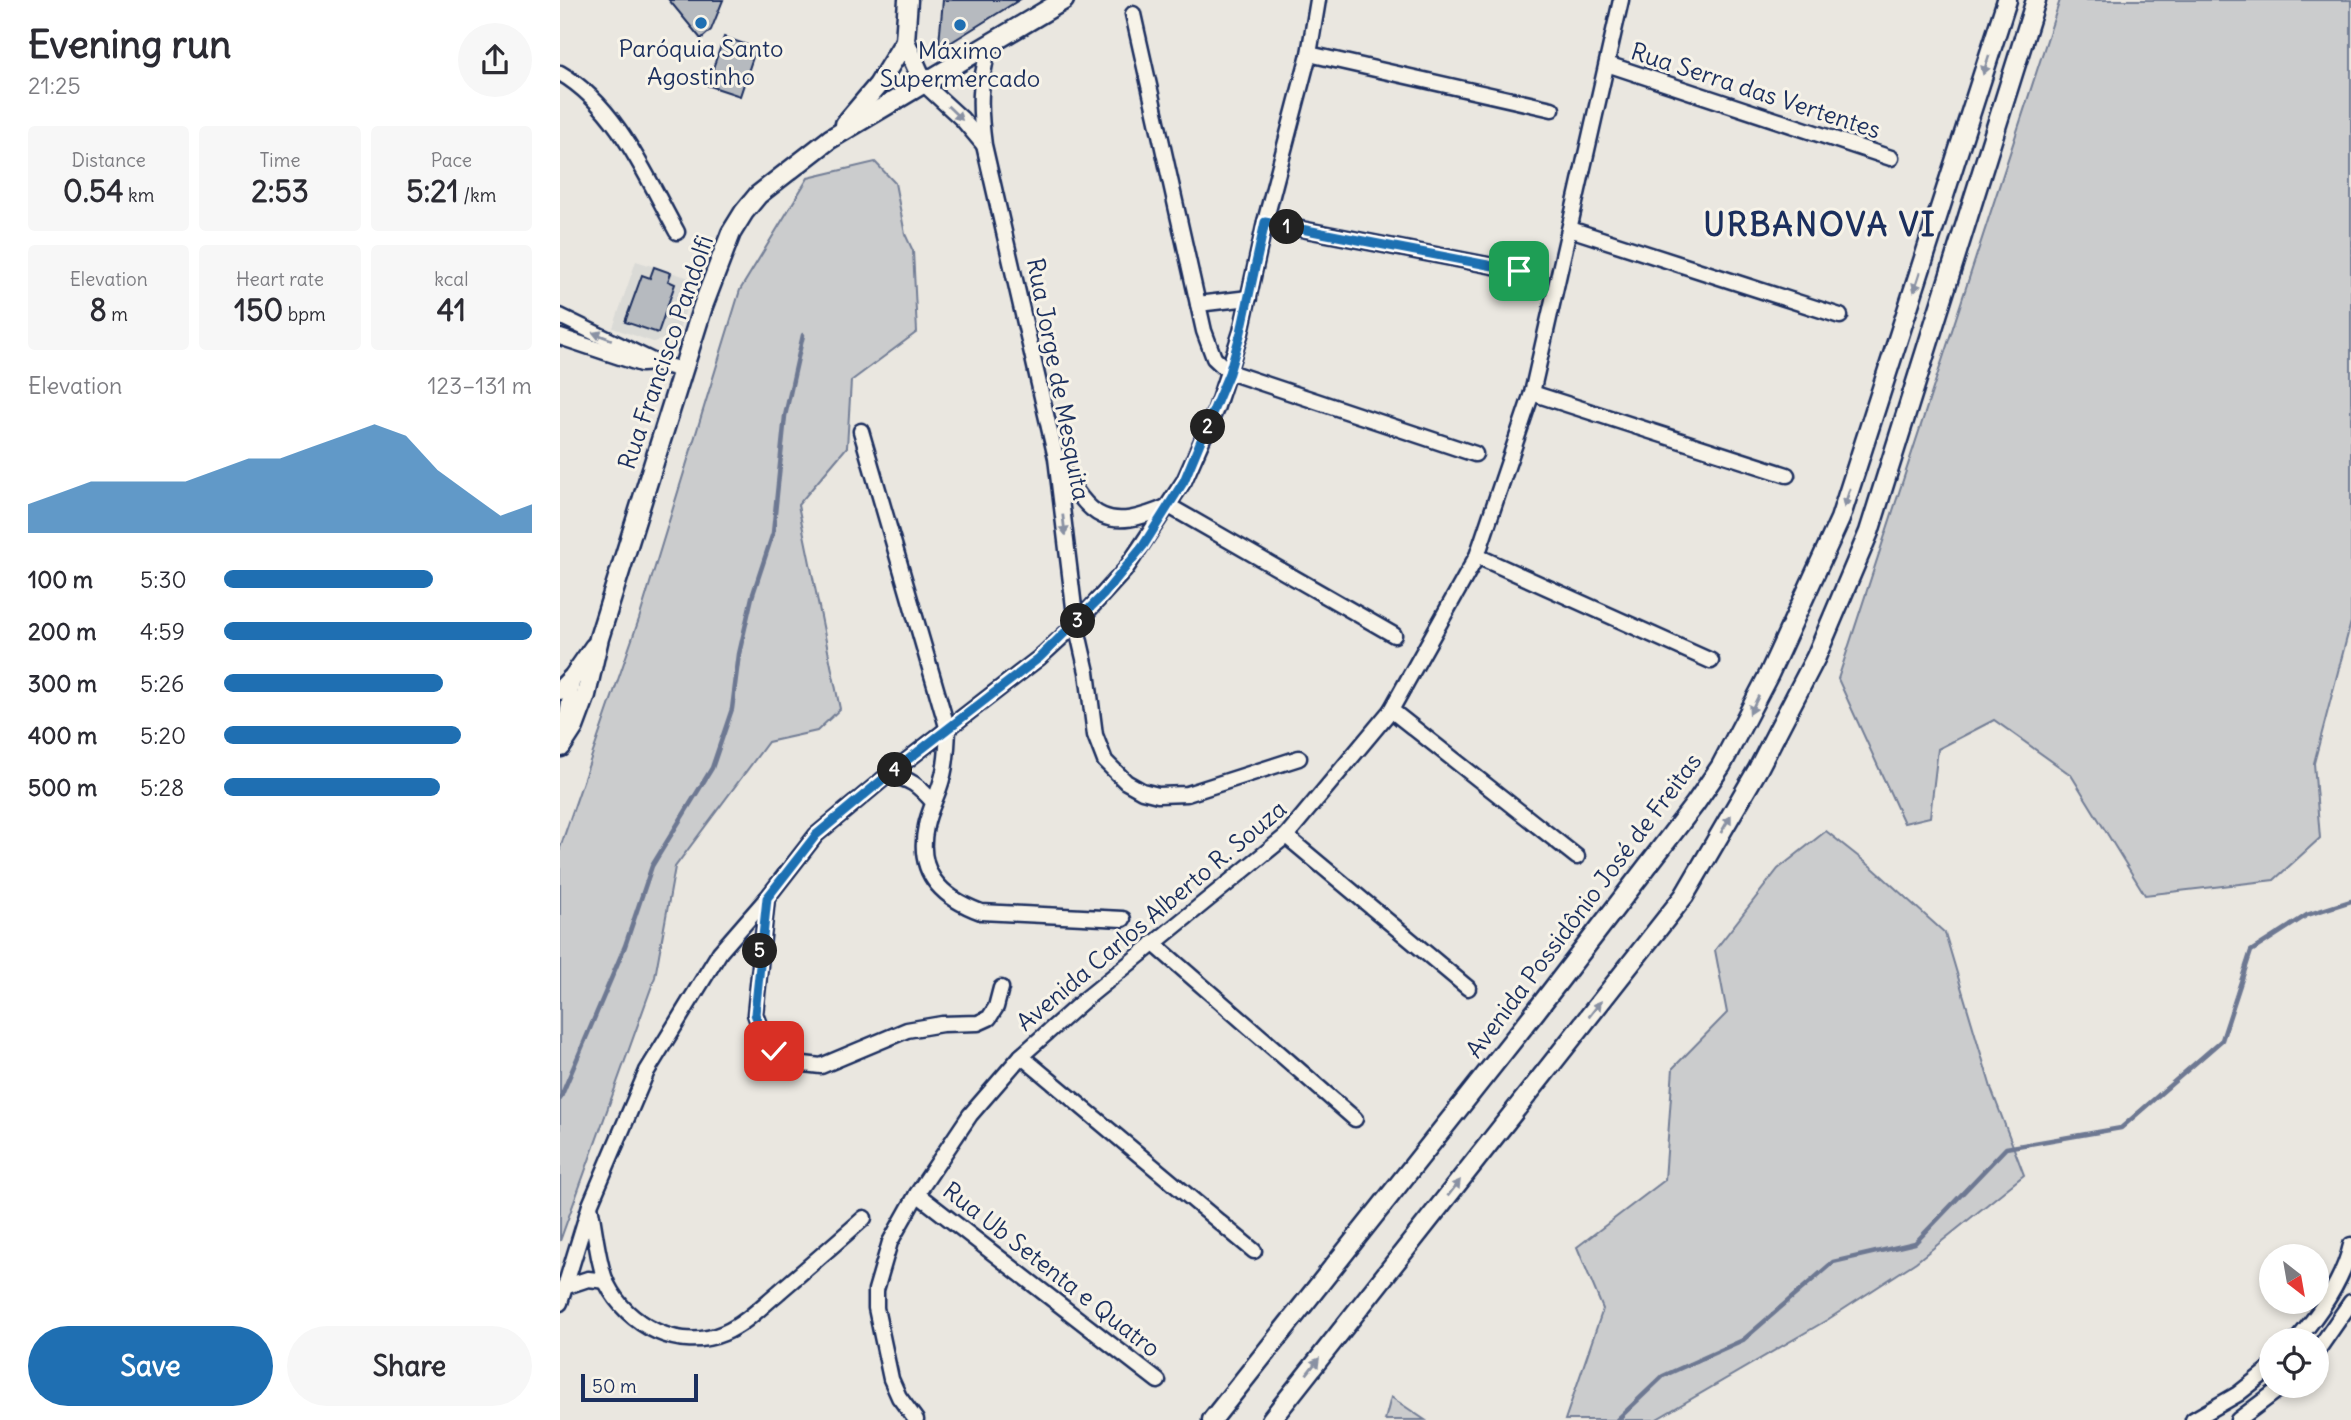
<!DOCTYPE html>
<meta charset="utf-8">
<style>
:root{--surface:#fff;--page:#f7f7f7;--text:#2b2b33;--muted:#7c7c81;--accent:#1f6fb2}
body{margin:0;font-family:Delius,sans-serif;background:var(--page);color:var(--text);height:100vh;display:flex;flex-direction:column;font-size:26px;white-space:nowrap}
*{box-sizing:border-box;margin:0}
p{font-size:23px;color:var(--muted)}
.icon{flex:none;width:38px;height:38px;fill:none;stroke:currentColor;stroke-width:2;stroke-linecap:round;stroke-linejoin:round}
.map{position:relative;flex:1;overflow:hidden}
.details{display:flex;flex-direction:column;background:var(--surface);width:560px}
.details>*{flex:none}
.needle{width:46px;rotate:149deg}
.tools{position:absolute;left:1699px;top:1244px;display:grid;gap:14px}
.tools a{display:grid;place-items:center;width:70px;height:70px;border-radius:50%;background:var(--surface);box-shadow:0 4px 10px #0003;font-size:35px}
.scale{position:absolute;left:21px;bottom:18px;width:117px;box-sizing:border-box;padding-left:7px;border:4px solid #1b2f5e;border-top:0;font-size:19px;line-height:24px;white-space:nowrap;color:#1b2f5e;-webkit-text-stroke:5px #f7f3e8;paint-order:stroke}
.pin{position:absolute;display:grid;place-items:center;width:60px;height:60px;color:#fff;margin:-30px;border-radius:14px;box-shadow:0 4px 10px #0006}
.km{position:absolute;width:35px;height:35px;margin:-18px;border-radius:50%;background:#222;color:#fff;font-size:19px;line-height:35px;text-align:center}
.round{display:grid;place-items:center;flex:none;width:74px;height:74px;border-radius:37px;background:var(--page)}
.head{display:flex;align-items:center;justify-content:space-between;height:119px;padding:0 28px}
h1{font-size:38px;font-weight:800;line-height:52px}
.stats{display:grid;grid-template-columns:repeat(3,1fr);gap:10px;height:119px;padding:7px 28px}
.stats div{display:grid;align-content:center;border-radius:7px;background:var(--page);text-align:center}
.stats b{font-size:30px;font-weight:800}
.stats small{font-size:19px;font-weight:400}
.stats p{font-size:19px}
.chart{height:196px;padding:14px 28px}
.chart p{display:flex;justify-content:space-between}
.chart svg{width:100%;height:126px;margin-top:7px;fill:var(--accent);opacity:.7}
.action{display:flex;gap:14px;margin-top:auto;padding:14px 28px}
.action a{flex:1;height:80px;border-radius:42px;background:var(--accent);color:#fff;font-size:28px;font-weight:800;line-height:80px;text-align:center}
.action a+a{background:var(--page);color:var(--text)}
ul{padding:0 28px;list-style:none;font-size:23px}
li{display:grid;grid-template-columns:112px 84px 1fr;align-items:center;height:52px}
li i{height:18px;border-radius:9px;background:var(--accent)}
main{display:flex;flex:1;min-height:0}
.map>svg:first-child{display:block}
.built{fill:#dadad6}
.green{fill:#cbcccd;stroke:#737e96;stroke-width:2}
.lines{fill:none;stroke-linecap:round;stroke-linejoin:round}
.stream{stroke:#6d7892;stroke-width:4.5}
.building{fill:#b6babf;stroke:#1b2f5e;stroke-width:2}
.minor-casing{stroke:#1b2f5e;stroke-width:19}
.tertiary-casing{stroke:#1b2f5e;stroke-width:23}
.minor{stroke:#f7f3e8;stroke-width:14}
.tertiary{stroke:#f7f3e8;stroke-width:18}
.oneway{fill:#8991a3}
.route-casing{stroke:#fff;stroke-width:14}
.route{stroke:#1f6fb2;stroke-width:9}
.poi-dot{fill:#1f6fb2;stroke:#f7f3e8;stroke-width:2.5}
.labels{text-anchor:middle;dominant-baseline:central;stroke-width:6;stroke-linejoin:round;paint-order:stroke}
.poi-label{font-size:24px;fill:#1b2f5e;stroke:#f7f3e8}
.street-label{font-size:24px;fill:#1b2f5e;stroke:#f7f3e8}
.district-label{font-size:32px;font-weight:bold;letter-spacing:2px;fill:#1b2f5e;stroke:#f7f3e8}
</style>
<main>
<section class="details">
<div class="head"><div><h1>Evening run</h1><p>21:25</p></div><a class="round"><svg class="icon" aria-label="share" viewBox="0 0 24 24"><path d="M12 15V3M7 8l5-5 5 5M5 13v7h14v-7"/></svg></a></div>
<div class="stats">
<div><p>Distance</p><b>0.54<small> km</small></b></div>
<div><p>Time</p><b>2:53</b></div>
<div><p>Pace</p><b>5:21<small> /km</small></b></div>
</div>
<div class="stats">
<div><p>Elevation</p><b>8<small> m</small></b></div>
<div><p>Heart rate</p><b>150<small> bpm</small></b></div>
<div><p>kcal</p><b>41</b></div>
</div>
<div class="chart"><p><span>Elevation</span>123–131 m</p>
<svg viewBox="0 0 160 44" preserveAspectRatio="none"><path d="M0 44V34L10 30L20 26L30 26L40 26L50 26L60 22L70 18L80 18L90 14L100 10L110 6L120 10L130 22L140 30L150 38L160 34V44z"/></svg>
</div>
<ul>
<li><b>100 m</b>5:30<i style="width:68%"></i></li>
<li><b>200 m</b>4:59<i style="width:100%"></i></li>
<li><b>300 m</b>5:26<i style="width:71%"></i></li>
<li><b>400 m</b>5:20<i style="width:77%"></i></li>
<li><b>500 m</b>5:28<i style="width:70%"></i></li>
</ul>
<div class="action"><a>Save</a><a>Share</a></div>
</section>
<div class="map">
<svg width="1791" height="1420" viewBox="0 0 1791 1420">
<rect width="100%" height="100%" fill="#eae7e0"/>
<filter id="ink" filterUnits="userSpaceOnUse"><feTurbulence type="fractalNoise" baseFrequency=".0143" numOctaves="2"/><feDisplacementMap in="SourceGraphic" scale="14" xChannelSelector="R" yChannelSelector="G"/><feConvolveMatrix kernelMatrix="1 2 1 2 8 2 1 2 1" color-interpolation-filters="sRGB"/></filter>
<g filter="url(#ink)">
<!-- built -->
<polygon class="built" points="76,261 136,280 119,330 108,338 93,342 53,328"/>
<!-- green -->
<g class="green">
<polygon points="1500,0 1791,0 1791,622 1754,763 1760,838 1714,880 1585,895 1511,775 1434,720 1378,749 1370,817 1344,823 1278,679"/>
<polygon points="315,162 335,183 345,234 353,251 357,332 291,381 287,447 238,505 280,709 257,731 208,742 115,867 95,977 0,1241 0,848 79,619 180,290 248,178"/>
<polygon points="1266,831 1314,869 1385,933 1432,1091 1464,1175 1356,1262 1267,1320 1095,1420 1005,1420 1043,1309 1017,1247 1105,1180 1113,1068 1167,1013 1155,950 1218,869"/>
<polygon points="831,1397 865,1420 825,1420"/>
</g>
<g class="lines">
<!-- stream -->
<g class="stream">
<polyline points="0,1099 65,946 92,866 152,768 172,709 179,654 192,597 213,533 225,416 243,335"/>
<polyline points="1057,1420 1103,1376 1183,1340 1273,1262 1355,1243 1446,1148 1561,1128 1662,1040 1691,951 1747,915 1791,901"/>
</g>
</g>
<!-- building -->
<g class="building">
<polygon points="109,0 163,0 151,30 141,39"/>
<polygon points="383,0 459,0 390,43 379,43"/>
<polygon points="164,37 196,48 180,96 147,85"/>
<polygon points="94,267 111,273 108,281 115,284 98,333 65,322 82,275 90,278"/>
</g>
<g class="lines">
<defs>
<g id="minor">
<polyline points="573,14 644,331 654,358 669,372 915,454"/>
<path d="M429,47C419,83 419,108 424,145L496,458L516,624L527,672L535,735L545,761L566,782L582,791L598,795L627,794L739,758"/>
<polyline points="749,54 992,109"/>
<polyline points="1047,64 1331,158"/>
<path d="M0,73C57,106 86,176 117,232"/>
<polyline points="364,84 402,119 423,144"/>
<polyline points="705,222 959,271"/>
<polyline points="1010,229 1280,316"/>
<polyline points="638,304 689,298"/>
<polyline points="0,316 97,363 122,370"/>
<polyline points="0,337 81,364 97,363"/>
<polyline points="972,393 1227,475"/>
<path d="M301,431L388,730C387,747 387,763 382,779C378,795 369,810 366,826C356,872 380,897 421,912L563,919"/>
<path d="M500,464C530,519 547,533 609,506L834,635"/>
<polyline points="917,556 1151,661"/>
<polyline points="831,710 1017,857"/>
<polyline points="3,740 13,677"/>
<path d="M328,775C350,778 359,786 373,802"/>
<polyline points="726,836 908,988"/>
<polyline points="207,898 195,1014 205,1041 214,1051 235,1063 261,1066 347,1030 382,1024 418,1023 429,1018 436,1007 441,988"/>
<polyline points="593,943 795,1119"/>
<polyline points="461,1056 694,1251"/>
<polyline points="357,1194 598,1381"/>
<path d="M30,1206C35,1229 38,1265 47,1284C68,1326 119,1352 164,1333C185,1324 202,1306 219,1292C248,1267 276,1243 304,1218"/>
<polyline points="4,1287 28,1279 46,1281"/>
<polyline points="0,1303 30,1205 87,1071 160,952 207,898 256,835 328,775 479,658 516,624 565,570 624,481 656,409 681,332 705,222 749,54 758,0"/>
<path d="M1737,1340C1760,1313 1783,1281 1791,1245"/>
<polyline points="1757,1351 1791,1302"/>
<polyline points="356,1420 339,1397 331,1379 316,1308 316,1290 330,1242 357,1194 410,1115 461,1056 523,1001 726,836 831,710 917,556 972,393 1061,0"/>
<polyline points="1633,1420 1678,1394 1712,1367"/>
<polyline points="1678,1420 1723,1386"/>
</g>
<g id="tertiary">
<polyline points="348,0 345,41 364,84"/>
<polyline points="285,124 318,85 345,41"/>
<polyline points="0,690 13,677 34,647"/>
<polyline points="1,747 14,727 26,695 39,638 143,306 171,233 184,212 198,195 270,139 504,0"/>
<polyline points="652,1420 976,1011 1135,804 1161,766 1209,674 1280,519 1447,0"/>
<polyline points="711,1420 1124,896 1198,769 1256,657 1309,532 1476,0"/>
</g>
</defs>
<!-- minor casing -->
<use href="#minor" class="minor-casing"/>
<!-- tertiary casing -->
<use href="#tertiary" class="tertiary-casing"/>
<!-- minor -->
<use href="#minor" class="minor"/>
<!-- tertiary -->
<use href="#tertiary" class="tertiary"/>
</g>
<!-- one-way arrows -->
<defs><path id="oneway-solid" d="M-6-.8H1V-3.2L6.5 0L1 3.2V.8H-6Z" transform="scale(1.75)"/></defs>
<g class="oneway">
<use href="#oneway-solid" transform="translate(1426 65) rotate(108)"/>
<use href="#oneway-solid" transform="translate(395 113) rotate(44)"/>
<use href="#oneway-solid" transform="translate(1357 282) rotate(108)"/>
<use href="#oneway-solid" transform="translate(42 336) rotate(-159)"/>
<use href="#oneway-solid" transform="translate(1287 498) rotate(108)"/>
<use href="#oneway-solid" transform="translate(504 525) rotate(83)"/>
<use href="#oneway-solid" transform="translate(1194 705) rotate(116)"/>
<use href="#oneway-solid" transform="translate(1166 824) rotate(-60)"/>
<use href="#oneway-solid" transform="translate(1035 1009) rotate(-52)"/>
<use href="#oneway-solid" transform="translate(894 1188) rotate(-52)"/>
<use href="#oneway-solid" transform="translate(753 1366) rotate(-52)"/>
</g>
</g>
<g class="lines" filter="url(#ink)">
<defs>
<polyline id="route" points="214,1051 205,1041 195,1014 207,898 256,835 328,775 479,658 544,594 583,546 624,481 669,373 681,332 705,222 959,271"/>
</defs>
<!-- route casing -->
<use href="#route" class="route-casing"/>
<!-- route -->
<use href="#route" class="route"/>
</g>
<!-- markers -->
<g class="poi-dot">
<circle cx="141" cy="23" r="7"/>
<circle cx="400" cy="25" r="7"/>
</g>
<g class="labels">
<!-- poi labels -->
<g class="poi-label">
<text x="141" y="48">Paróquia Santo<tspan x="141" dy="28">Agostinho</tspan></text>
<text x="400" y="50">Máximo<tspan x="400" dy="28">Supermercado</tspan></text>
</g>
<!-- street labels -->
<g class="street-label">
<text transform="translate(1196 90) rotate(18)">Rua Serra das Vertentes</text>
<text transform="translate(105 352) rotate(-71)">Rua Francisco Pandolfi</text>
<text transform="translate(499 379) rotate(79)">Rua Jorge de Mesquita</text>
<text transform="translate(1023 905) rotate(-53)">Avenida Possidônio José de Freitas</text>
<text transform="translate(591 915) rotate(-40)">Avenida Carlos Alberto R. Souza</text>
<text transform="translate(492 1269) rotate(38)">Rua Ub Setenta e Quatro</text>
</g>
<!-- district labels -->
<g class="district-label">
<text x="1260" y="224">URBANOVA VI</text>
</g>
</g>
</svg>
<div class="tools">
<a><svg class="needle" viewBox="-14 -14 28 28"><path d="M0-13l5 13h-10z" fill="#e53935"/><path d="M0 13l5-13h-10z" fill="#7c7c81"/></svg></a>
<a><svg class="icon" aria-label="locate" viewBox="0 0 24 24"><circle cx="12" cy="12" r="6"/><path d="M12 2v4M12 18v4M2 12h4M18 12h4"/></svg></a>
</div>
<div class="scale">50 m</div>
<div class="pin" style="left:959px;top:271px;background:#1e9e55"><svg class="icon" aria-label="arrive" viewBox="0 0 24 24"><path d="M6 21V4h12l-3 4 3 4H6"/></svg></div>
<div class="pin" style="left:214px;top:1051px;background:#d93025"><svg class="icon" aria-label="check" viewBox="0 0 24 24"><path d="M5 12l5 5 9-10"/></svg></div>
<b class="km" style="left:727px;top:227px">1</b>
<b class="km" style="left:648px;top:427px">2</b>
<b class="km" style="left:518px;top:621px">3</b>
<b class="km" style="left:335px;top:770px">4</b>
<b class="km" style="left:200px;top:951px">5</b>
</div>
</main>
